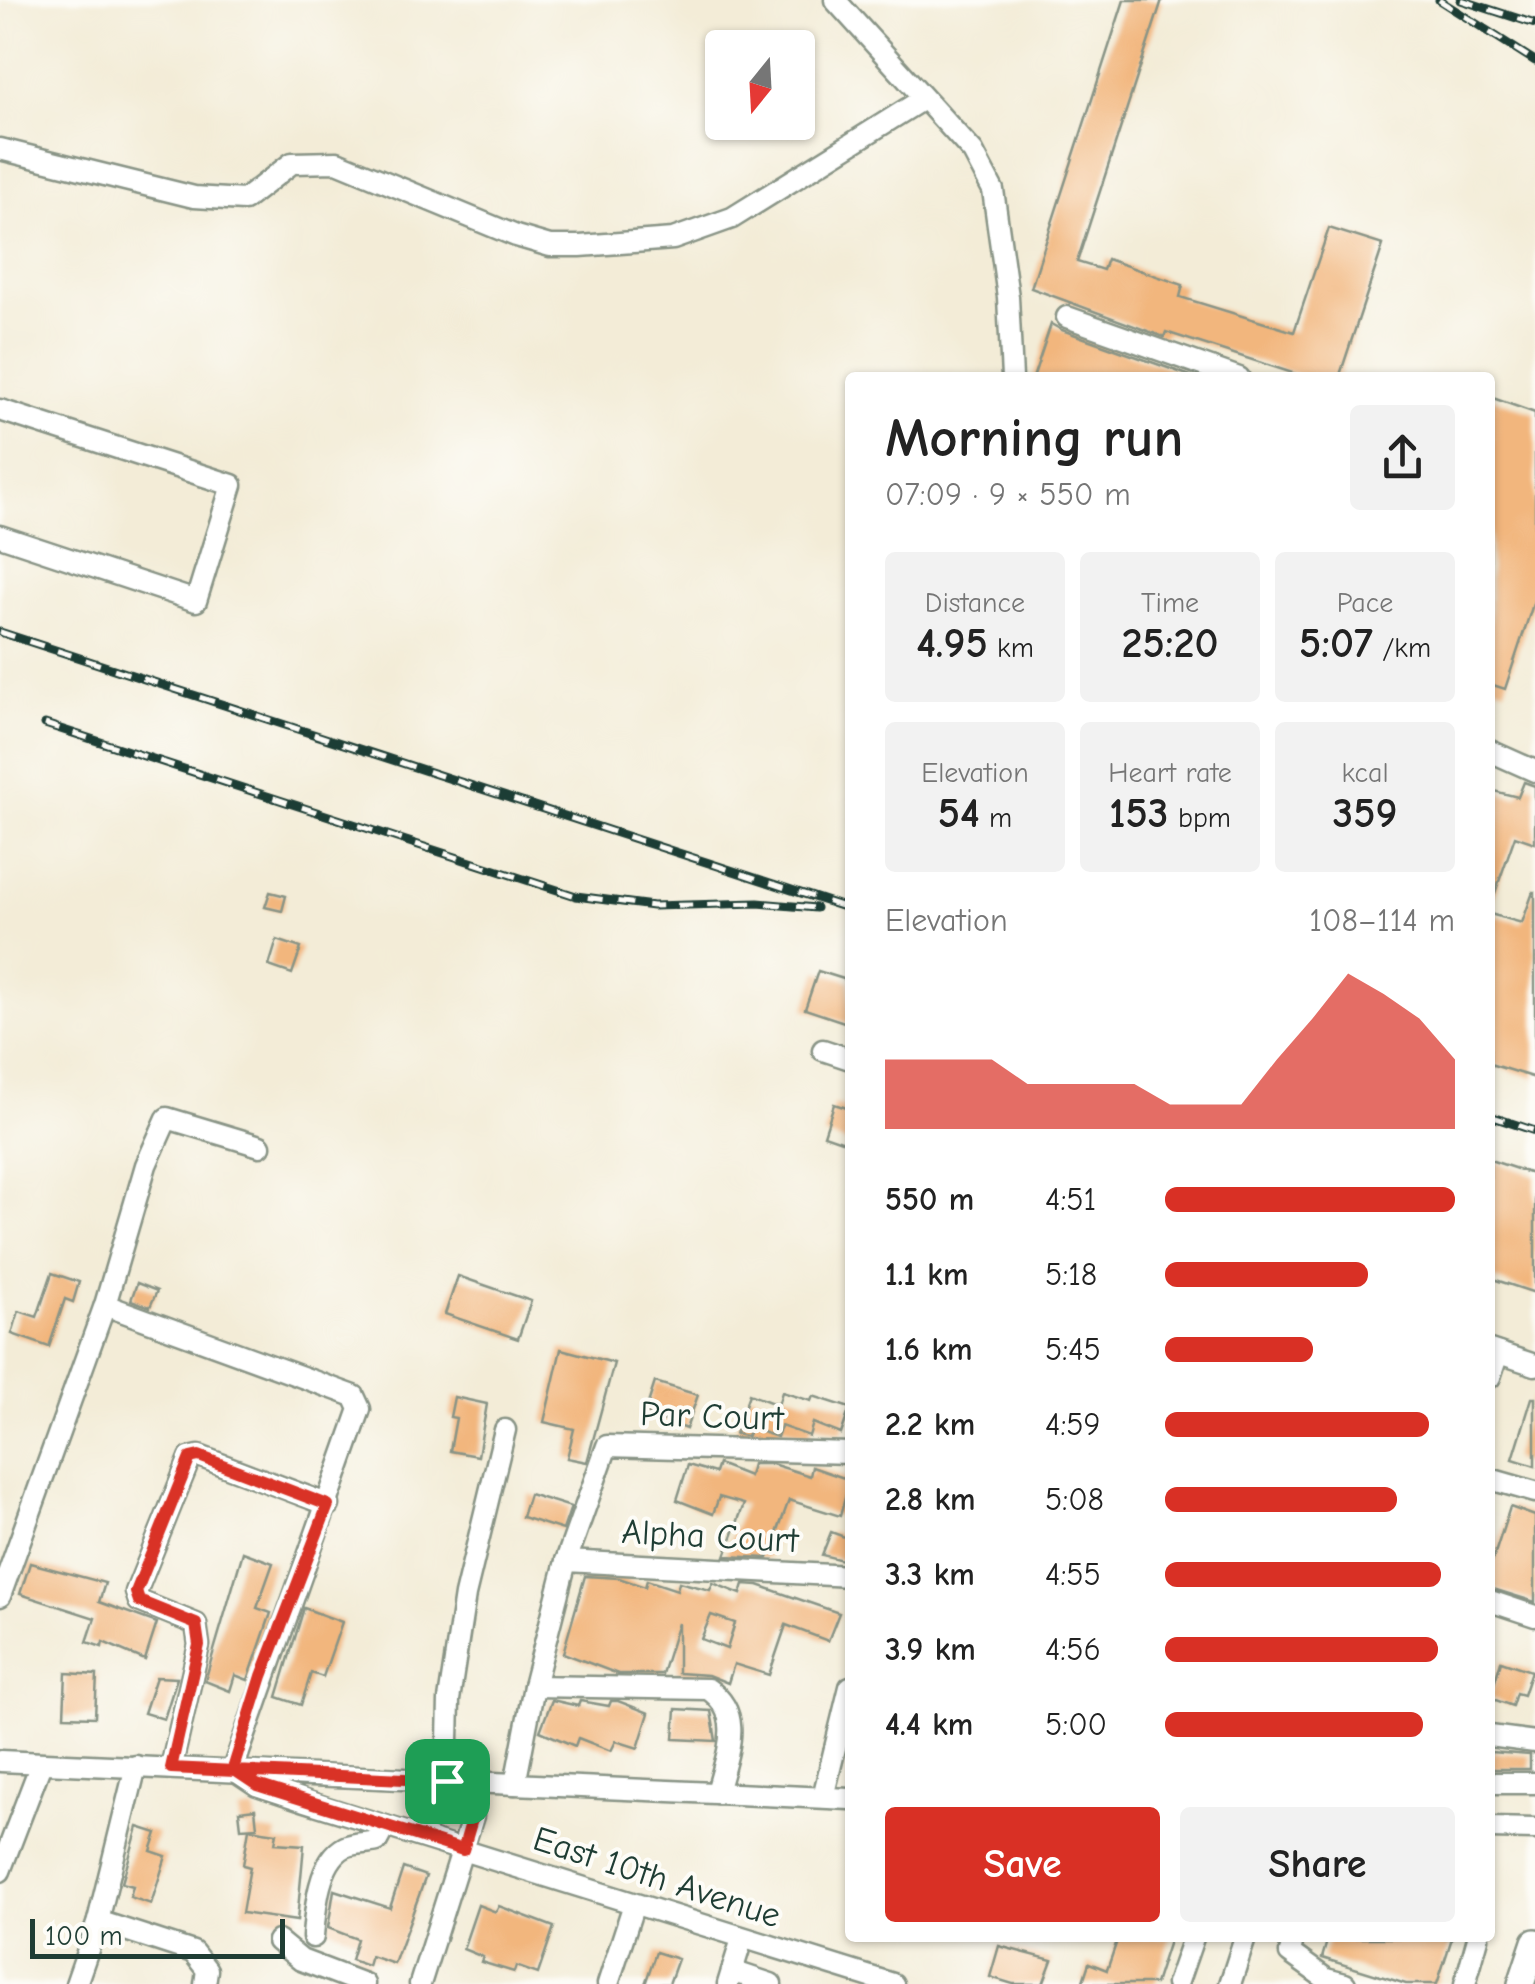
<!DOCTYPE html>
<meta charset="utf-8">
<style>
:root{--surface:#fff;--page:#f2f2f2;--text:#222;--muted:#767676;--accent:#d93025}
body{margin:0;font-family:"Comic Neue",sans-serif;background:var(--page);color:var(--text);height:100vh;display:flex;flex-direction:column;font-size:38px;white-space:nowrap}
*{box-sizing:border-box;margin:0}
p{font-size:32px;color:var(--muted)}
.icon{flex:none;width:55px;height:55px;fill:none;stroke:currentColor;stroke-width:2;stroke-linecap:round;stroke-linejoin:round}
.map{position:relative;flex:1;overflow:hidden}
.drawer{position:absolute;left:845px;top:372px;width:650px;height:1570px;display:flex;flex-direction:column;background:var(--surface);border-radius:10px;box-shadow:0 2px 8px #0004}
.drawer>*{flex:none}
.needle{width:65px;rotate:198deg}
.tools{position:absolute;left:705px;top:30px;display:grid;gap:20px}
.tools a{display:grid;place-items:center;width:110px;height:110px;border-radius:10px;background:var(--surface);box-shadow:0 2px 8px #0004;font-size:50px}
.scale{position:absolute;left:30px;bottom:25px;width:255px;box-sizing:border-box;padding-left:10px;border:5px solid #1f3d34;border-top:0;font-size:28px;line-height:35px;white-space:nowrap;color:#1f3d34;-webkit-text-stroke:8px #fdfcf7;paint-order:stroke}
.pin{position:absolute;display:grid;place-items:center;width:85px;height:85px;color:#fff;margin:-42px;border-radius:20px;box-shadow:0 5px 15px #0006}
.round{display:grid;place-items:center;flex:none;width:105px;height:105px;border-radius:10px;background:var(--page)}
.overview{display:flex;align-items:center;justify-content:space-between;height:170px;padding:0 40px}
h1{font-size:55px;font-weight:600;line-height:75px}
.metrics{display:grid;grid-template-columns:repeat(3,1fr);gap:15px;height:170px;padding:10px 40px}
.metrics div{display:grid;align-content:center;border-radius:10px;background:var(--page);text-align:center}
.metrics b{font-size:42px;font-weight:600}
.metrics small{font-size:28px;font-weight:400}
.metrics p{font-size:28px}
.chart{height:280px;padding:20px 40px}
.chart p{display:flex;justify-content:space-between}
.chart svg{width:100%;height:180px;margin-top:10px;fill:var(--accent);opacity:.7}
.button{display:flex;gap:20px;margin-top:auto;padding:20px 40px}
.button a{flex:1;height:115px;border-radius:10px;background:var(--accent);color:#fff;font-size:40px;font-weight:600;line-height:115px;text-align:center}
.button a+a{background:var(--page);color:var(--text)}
ul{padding:0 40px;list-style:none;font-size:32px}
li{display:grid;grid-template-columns:160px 120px 1fr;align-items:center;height:75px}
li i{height:25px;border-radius:12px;background:var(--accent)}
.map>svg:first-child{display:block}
.building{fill:#f2b67d;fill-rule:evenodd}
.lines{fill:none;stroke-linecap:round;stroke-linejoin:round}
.minor-casing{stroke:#899486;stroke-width:25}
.major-casing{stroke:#899486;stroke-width:30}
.minor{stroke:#fff;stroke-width:20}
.major{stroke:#fff;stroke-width:25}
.rail-casing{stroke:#1f3d34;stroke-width:9}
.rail{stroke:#fdfcf7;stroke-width:5;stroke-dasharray:15;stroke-linecap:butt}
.route-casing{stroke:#fff;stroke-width:20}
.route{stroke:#d93025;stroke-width:12}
.labels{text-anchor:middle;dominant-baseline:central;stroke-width:8;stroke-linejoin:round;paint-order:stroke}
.street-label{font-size:35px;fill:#1f3d34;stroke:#fdfcf7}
</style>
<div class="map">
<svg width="1535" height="1984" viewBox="0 0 1535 1984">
<rect width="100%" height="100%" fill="#fdfcf7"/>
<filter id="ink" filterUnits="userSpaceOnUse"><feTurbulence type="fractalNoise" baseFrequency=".01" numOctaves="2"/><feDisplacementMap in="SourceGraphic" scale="20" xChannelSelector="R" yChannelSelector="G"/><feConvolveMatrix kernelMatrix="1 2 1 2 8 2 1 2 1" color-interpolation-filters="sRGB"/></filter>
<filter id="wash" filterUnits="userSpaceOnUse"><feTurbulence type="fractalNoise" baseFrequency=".0048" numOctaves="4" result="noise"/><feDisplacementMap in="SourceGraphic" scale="40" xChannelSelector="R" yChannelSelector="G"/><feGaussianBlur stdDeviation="2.25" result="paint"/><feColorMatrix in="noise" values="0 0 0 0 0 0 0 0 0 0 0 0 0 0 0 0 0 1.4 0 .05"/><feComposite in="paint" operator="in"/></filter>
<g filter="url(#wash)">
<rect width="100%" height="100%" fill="#f3ecd7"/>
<g id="blocks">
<!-- building -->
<g class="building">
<polygon points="1124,0 1162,0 1077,262 1103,270 1107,259 1183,285 1180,297 1294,332 1329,228 1383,245 1339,378 1308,378 1166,332 1164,337 1031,288"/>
<polygon points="1051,324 1062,330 1196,378 1033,378"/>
<polygon points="1490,397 1535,413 1535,598 1505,689 1490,684"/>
<polygon points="1524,782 1535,786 1535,843 1515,836 1490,907 1490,790 1518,797"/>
<polygon points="270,892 286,896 282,911 265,907"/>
<polygon points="1533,892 1535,892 1535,1078 1490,1064 1490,914 1522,923"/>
<polygon points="277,940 301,948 292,974 269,966"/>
<polygon points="818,971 850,981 850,1024 805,1009"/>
<polygon points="834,1104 850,1109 850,1144 824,1135"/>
<polygon points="1490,1160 1535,1175 1535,1293 1490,1278"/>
<polygon points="52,1273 79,1282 73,1302 65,1299 49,1347 12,1334 19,1311 37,1317"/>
<polygon points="458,1276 531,1301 518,1339 445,1314"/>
<polygon points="137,1283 157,1291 150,1307 131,1300"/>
<polygon points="561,1349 614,1363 587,1462 567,1458 574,1429 544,1422"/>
<polygon points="655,1382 698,1395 686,1429 645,1413"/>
<polygon points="782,1392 811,1401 813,1396 850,1408 841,1434 813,1423 809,1436 781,1426 777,1437 750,1428 747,1436 735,1434 749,1394 778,1405"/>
<polygon points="454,1397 487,1404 478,1456 450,1451 456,1418 450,1417"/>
<polygon points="1532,1398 1535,1398 1535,1466 1513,1459"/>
<polygon points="718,1464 749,1476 752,1464 772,1464 810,1476 812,1467 850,1480 840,1516 789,1500 768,1558 725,1556 744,1504 719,1497 713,1514 677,1500 688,1465 715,1473"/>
<polygon points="529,1494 571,1507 563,1530 522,1517"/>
<polygon points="1510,1507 1535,1516 1535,1602 1490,1588 1490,1569"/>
<polygon points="831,1532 850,1539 850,1562 822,1555"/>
<polygon points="243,1552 273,1563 257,1608 271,1613 248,1680 235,1675 230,1691 205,1681"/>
<polygon points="30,1563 105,1583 99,1602 157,1623 145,1660 103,1642 102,1647 87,1642 95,1618 20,1594"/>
<path d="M585,1576L619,1578L645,1587L647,1580L677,1590L679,1582L710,1590L713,1583L741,1594L744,1584L758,1585L839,1613L828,1641L786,1625L769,1675L734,1664L728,1683L708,1675L678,1673V1623L662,1674H618L563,1653ZM711,1615L735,1623L727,1649L701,1639Z"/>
<polygon points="304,1608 342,1622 323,1677 311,1673 301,1705 277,1697"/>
<polygon points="1501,1661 1531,1671 1523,1695 1516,1693 1512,1706 1490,1698"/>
<polygon points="66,1673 97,1675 95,1717 64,1716"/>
<polygon points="156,1677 177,1678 164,1719 144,1713"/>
<polygon points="552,1700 578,1706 580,1701 609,1706 611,1701 618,1701 649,1713 638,1748 616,1741 611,1751 578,1738 575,1746 540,1731"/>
<polygon points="676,1709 711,1711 716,1741 674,1739"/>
<polygon points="1490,1752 1530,1755 1530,1769 1490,1769"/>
<polygon points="255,1809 257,1827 241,1828 239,1811"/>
<polygon points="138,1827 157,1833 151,1851 166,1856 151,1904 130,1897 133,1886 122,1883"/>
<polygon points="249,1829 277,1833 275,1843 304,1845 297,1921 242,1913 250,1867 243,1865"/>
<polygon points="403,1868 426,1876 394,1964 371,1956 368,1966 351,1960 357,1939 328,1928 334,1890 390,1908"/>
<polygon points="478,1905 496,1912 499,1906 554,1927 538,1974 516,1966 514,1972 481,1962 483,1957 463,1949"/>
<polygon points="1118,1938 1170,1938 1155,1984 1082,1984 1089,1963 1107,1970"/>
<polygon points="1328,1938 1452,1938 1437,1984 1406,1984 1322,1958"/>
<polygon points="999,1946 1052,1960 1043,1984 1013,1984 990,1977"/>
<polygon points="656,1952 678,1959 669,1984 645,1984"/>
</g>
</g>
</g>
<g filter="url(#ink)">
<use href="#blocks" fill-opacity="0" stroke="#899486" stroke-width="2.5"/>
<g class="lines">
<defs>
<g id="minor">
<polyline points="835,0 973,152 993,190 1008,297 1012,378"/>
<polyline points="0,149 194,197 244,200 292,163 337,162 516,236 550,246 580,246 673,239 732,218 923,99"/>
<polyline points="1067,317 1239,378"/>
<polyline points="0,410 232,485 196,601 0,536"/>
<polyline points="1490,751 1535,771"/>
<polyline points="823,1050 850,1059"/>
<polyline points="105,1305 354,1396 360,1409 233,1769 257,1785 305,1801 893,1984"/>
<polyline points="1490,1350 1535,1365"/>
<polyline points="1490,1377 1498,1353"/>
<polyline points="1490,1479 1535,1492"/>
<polyline points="566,1561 850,1576"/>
<polyline points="0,1596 105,1305 146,1165 167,1118 260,1146"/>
<polyline points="1490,1601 1535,1616"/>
<polyline points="1490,1736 1535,1742"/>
<polyline points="0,1761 850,1799"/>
<polyline points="171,1768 199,1645 196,1624 139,1601 136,1592 190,1458 199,1456 329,1505"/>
<polyline points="447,1781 449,1700 465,1595 505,1430"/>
<polyline points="1490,1783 1535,1783"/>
<polyline points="515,1784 534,1686"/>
<path d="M717,1793C726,1755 746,1715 708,1689L534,1686L566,1561L607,1446L850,1453"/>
<polyline points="823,1797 850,1687"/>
<polyline points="1490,1828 1535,1829"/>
<polyline points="0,1871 41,1764"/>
<polyline points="98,1921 193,1952 207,1970 205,1984"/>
<path d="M313,1937C315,1911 318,1861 345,1847C355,1842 366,1844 377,1841L385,1826"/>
<polyline points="1293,1938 1290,1953 1326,1979 1345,1984"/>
<polyline points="278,1941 301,1960 364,1984"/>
<polyline points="732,1971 771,1984"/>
<polyline points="76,1984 98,1921 136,1766"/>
<polyline points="420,1984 473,1816 474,1783"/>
<polyline points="608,1984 634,1904"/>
<polyline points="728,1984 742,1939"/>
<polyline points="1177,1984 1193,1938"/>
<polyline points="1230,1984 1245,1938"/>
<polyline points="1465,1984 1478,1938"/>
</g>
<polyline id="major" points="1521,1984 1535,1942"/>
</defs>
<!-- minor casing -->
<use href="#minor" class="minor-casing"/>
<!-- major casing -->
<use href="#major" class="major-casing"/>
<!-- minor -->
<use href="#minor" class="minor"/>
<!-- major -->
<use href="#major" class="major"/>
<defs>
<g id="rail">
<polyline points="1439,0 1535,61"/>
<polyline points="1461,0 1535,24"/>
<polyline points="0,632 850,909"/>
<polyline points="45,724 576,896 653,906 758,903 816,908"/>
<polyline points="1490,1116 1535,1131"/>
</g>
</defs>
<!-- rail casing -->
<use href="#rail" class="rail-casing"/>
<!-- rail -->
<use href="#rail" class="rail"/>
</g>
</g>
<g class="lines" filter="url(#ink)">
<defs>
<polyline id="route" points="447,1781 171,1768 199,1645 196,1624 139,1601 136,1592 190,1458 199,1456 328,1505 262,1676 233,1769 257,1785 463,1850 473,1816 474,1783 447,1781"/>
</defs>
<!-- route casing -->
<use href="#route" class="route-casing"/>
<!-- route -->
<use href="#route" class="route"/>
</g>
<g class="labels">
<!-- street labels -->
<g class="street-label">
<text transform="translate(712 1416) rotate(2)">Par Court</text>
<text transform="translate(710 1536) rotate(3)">Alpha Court</text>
<text transform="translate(657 1877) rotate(18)">East 10th Avenue</text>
</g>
</g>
</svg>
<div class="tools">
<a><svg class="needle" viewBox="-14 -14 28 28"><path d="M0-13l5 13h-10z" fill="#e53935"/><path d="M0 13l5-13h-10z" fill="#767676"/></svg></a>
</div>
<div class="scale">100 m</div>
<div class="pin" style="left:447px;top:1781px;background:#1e9e55"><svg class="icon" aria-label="arrive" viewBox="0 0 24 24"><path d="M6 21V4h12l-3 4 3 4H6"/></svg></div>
<section class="drawer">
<div class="overview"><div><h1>Morning run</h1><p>07:09 · 9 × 550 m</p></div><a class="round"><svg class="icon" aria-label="share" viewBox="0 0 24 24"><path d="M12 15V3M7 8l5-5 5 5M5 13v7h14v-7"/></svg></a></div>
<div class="metrics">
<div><p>Distance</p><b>4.95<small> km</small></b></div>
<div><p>Time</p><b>25:20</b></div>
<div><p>Pace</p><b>5:07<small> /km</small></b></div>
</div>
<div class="metrics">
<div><p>Elevation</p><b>54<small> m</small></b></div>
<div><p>Heart rate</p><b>153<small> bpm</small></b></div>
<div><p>kcal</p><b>359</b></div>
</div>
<div class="chart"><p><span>Elevation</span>108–114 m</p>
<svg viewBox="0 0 160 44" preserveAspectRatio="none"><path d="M0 44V27L10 27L20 27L30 27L40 33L50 33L60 33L70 33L80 38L90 38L100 38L110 27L120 17L130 6L140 11L150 17L160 27V44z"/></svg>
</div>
<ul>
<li><b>550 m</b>4:51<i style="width:100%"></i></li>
<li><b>1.1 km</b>5:18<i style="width:70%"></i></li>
<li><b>1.6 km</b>5:45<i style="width:51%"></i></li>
<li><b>2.2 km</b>4:59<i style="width:91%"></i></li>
<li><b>2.8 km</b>5:08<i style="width:80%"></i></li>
<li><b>3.3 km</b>4:55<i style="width:95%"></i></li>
<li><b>3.9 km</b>4:56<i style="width:94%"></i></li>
<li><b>4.4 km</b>5:00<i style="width:89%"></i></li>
</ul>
<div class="button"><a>Save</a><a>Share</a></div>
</section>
</div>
